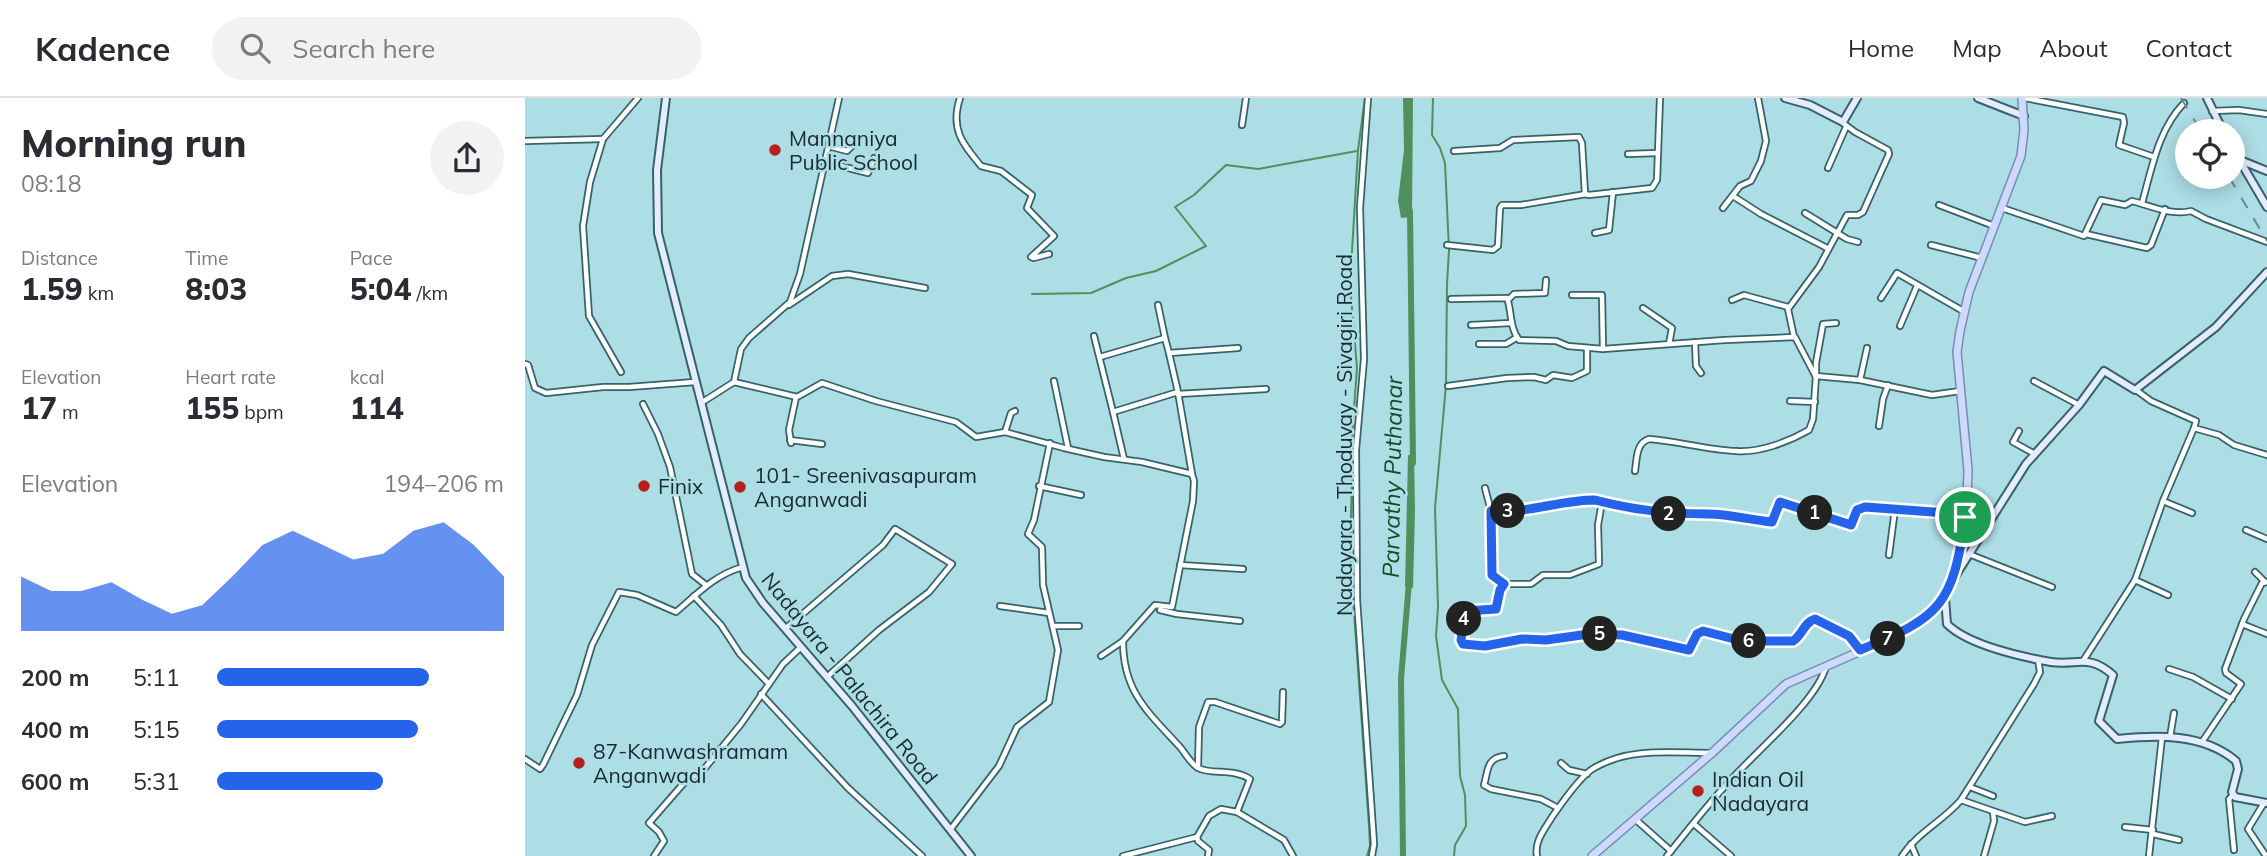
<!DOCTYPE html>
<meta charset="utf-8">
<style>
:root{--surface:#fff;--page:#f2f2f3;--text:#2b2b33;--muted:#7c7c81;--line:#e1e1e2;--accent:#2563eb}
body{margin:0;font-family:Mulish,sans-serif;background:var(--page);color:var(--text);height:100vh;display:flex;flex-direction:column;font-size:26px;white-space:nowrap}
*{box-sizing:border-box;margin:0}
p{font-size:23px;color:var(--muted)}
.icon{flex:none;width:38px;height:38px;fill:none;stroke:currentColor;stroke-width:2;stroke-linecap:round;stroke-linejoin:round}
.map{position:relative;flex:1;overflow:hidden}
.side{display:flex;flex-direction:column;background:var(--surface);width:525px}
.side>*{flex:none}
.buttons{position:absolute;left:1650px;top:21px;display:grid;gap:14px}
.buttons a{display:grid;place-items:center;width:70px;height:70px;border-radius:50%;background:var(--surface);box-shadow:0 4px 18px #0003;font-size:35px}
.pin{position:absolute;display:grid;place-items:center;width:60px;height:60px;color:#fff;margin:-30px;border:4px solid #fff;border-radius:50%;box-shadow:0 2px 7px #0007}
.km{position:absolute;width:35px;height:35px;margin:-18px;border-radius:50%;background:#222;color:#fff;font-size:19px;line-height:35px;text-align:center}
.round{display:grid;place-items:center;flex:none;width:74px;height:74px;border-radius:37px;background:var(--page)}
.overview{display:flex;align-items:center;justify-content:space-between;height:119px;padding:0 21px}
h1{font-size:38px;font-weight:800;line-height:52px}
.metrics{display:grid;grid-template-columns:repeat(3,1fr);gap:10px;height:119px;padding:7px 21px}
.metrics div{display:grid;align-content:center}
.metrics b{font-size:30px;font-weight:800}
.metrics small{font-size:19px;font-weight:400}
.metrics p{font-size:19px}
.chart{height:196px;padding:14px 21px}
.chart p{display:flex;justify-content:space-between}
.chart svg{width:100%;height:126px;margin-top:7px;fill:var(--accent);opacity:.7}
ul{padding:0 21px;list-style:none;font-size:23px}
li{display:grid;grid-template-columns:112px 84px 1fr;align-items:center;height:52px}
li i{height:18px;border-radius:9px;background:var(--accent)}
header{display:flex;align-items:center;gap:42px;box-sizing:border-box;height:98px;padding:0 35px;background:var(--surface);border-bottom:2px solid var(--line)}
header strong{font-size:33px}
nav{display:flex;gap:38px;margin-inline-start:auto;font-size:24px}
.search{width:490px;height:63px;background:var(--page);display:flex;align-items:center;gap:18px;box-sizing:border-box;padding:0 24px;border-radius:38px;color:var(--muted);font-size:26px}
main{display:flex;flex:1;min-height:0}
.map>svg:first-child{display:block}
.water{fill:#50905d}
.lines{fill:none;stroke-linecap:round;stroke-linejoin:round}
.stream{stroke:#50905d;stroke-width:2}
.canal{stroke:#50905d;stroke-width:6}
.minor-casing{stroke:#36636a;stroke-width:8}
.secondary-casing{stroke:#36636a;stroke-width:10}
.primary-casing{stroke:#788cb5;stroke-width:10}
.minor{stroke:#fff;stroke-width:4.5}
.secondary{stroke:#e6ecff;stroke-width:6}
.primary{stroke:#cddafe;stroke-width:7}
.rail{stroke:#66898e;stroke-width:2;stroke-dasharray:12 12;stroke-linecap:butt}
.route-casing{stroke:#fff;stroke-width:14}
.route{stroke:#2563eb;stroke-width:9}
.poi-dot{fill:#b2221a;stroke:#addde5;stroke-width:2.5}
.labels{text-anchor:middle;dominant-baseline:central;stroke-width:5;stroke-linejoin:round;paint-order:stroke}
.poi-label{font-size:21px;fill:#182b2e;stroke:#addde5;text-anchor:start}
.street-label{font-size:21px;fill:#182b2e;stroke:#addde5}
.water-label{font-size:23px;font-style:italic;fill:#1a4925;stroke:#addde5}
</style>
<header>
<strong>Kadence</strong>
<div class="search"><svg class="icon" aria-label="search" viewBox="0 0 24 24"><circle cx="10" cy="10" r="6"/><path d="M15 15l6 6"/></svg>Search here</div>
<nav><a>Home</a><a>Map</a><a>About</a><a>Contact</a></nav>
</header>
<main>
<section class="side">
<div class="overview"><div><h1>Morning run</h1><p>08:18</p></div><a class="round"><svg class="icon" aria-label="share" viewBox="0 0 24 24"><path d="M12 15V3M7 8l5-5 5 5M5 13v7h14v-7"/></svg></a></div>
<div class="metrics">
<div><p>Distance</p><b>1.59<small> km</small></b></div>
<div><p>Time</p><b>8:03</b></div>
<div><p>Pace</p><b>5:04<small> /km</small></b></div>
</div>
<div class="metrics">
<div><p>Elevation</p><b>17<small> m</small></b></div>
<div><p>Heart rate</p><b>155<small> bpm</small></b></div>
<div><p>kcal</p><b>114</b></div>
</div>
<div class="chart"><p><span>Elevation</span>194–206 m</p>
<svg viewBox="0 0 160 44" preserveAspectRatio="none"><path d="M0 44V25L10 30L20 30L30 27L40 33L50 38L60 35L70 25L80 14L90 9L100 14L110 19L120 17L130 9L140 6L150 14L160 25V44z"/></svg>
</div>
<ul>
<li><b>200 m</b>5:11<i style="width:74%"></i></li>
<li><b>400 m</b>5:15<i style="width:70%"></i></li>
<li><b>600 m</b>5:31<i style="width:58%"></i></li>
</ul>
</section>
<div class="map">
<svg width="1742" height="758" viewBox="0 0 1742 758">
<rect width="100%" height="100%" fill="#addde5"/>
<!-- water -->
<g class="water">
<polygon points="878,0 888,0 887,119 876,120 873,103 879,52"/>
<polygon points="883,357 889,358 890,412 888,490 880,489"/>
</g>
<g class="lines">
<!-- stream -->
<g class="stream">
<polyline points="840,0 833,52 825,187 832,270 825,365 827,378 825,456 844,728 845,748 842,758"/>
<polyline points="908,0 907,37 915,50 920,65 924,152 922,186 921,287 910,410 913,509 911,538 917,582 933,611 935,678 940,697 941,728 930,747 929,758"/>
<polyline points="507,196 566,195 601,180 631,173 681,148 650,109 669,97 701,67 733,71 832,53"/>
</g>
<!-- canal -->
<g class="canal">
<polyline points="885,113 888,365"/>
<polyline points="878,758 876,581 884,484"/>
</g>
<defs>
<g id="minor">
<path d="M435,0C425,31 437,45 456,68L476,73L507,97L502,110L529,138L506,159L509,160L524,156"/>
<polyline points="843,0 835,110 839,261 831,352 832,502 849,746 847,758"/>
<polyline points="1500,0 1598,19 1599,25 1594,47 1629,59"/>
<polyline points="1687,13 1714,12 1742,16"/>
<polyline points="717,27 721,0"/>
<polyline points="0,43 78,41"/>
<polyline points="303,48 322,53 329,46"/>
<polyline points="929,53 975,50 988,42 1054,39 1057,45 1060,96 1064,97 1127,90 1132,82 1135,0"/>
<polyline points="1103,56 1133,55"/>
<polyline points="300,64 343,75 349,60"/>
<polyline points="1303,70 1321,29"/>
<polyline points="1208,98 1236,116 1302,150"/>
<path d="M1617,105C1627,70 1633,32 1659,5"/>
<polyline points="1414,107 1469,128"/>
<polyline points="1198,110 1215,88 1226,83 1236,63 1241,43 1233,0"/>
<path d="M1477,110L1559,138L1576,102L1600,107L1607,103C1626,108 1647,118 1666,113L1681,121L1742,144"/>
<polyline points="1280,115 1322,141 1333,144"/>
<polyline points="1070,135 1084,132 1088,94"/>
<polyline points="1561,136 1622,150 1626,147 1640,111"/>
<polyline points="922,147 968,152 973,148 975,110 977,107 996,107 1061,96"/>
<polyline points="1406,147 1457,160"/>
<polyline points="1047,197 1077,197 1078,251"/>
<polyline points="1356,200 1372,175 1438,213"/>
<path d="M926,201L982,200C987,213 984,229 994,242L1031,243L1043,248L1078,251L1200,242L1270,239L1291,279"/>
<polyline points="983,202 989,196 1020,195 1021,182"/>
<polyline points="1207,202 1219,197 1263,209"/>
<polyline points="264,207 307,178 323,176 400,190"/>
<polyline points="633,207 640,240"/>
<polyline points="1118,210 1147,230 1144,246"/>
<polyline points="946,227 986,225"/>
<polyline points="1375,228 1392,188"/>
<polyline points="569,238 588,314"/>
<polyline points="1269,239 1263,211 1294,169 1322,117 1333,117 1338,114 1364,56 1363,52 1330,34 1318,25"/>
<polyline points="1170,244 1171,268 1176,275"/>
<polyline points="954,246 981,246 991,240"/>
<polyline points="575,259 640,240 644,255"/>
<polyline points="0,266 3,267 10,290 21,295 78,289 104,289 170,284"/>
<polyline points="96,274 64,218 58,128 65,84 78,41 113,0"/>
<polyline points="1291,277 1291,265 1298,226 1311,225"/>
<polyline points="1335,282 1342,250"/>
<polyline points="529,283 543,350"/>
<polyline points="1509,283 1554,307"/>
<path d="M209,284L272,299L297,285L351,303L431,324L451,339L480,334L539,350L579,359L617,364L667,376L669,383L668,403L647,509L630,507L598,543C598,594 623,614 655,649C660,655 666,666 673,670C686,677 708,670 725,681L712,714L696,711L684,718L672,739L598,758"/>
<polyline points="923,288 982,280 1009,279 1021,282 1028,277 1047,280 1062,273 1062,250"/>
<polyline points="1611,292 1626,303 1671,323 1669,330 1694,337 1709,347 1742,357"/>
<polyline points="653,294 644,255 713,250"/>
<polyline points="653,296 741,291"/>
<polyline points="1265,303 1290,304"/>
<polyline points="176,305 209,284 216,251 224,240 265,204 275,176 314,0"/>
<polyline points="118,306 133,336 145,369 167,476 181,487"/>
<polyline points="1354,328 1358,301 1363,287"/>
<polyline points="1494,333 1488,344 1510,356"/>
<polyline points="480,334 486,315 490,313"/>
<polyline points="265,342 297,346"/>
<polyline points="266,345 264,332 271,299"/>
<polyline points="599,361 588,314 653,294 667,376"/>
<path d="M1110,373C1112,360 1111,345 1124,341C1153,343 1182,352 1211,353C1234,355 1263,344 1284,332L1288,321L1291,278L1335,282L1407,297L1435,293"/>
<polyline points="514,388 556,397"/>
<polyline points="960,390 966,413 1002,411 1027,406"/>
<polyline points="1638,403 1610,482 1643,497"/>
<path d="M1077,404L1073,427L1074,466L1045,477H1018L1006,486H979L975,492L971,511L940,512L936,542L938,546L960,548L997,541L1022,542L1064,536L1097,537L1164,552L1172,535L1178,533L1211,543H1268C1277,538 1279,524 1289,521L1324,538L1335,553"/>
<polyline points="966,413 967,477 978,486"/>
<polyline points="1667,415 1638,403 1669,330"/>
<polyline points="1721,432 1742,441"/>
<polyline points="1444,456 1527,489"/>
<polyline points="1364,457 1370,411"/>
<polyline points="655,467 718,471"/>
<polyline points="1730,474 1740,484"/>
<polyline points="169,498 196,527 215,556 244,586"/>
<polyline points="475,508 524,515"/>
<polyline points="635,512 652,516 715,523"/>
<polyline points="1717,526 1742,536"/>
<polyline points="528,528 554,528"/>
<polyline points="260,531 358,447 370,431 427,466 404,494 354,532 302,579"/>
<polyline points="576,558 598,543"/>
<polyline points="1558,563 1610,482"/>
<polyline points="1644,571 1668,579 1707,601"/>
<polyline points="236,596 323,690 397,758"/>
<polyline points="1645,639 1649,615"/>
<polyline points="1677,644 1716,586 1701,575 1700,571 1719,521 1737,485 1742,484"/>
<path d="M979,658C961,660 963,674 959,687L966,691L1016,701L1033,710"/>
<path d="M0,661L15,671L18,667L52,597L67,547L94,494L112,497L151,514C172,496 191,476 218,469"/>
<polyline points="1036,665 1044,672 1062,676"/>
<polyline points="673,669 674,629 683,604 690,604 755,626 757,624 758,594"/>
<polyline points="1445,689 1468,698"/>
<polyline points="1708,697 1704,701 1709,752"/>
<polyline points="1436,702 1500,724 1527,718"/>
<polyline points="1739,705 1723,731 1741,758"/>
<polyline points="712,714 759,742 768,758"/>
<polyline points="1110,721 1146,753"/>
<polyline points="1169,726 1206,758"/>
<polyline points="1600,729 1628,732"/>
<polyline points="425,732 474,668 492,629 524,604 533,552 518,487 517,449 503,436 509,422 525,345"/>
<polyline points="1628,736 1654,742"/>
<polyline points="672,739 673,743 684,752 683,758"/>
<polyline points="1386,746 1391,758"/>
<polyline points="129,758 139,743 134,734 124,725 158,686 180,670 216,626 258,566 276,549"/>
<path d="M1012,758C1009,743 1020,731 1027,719C1036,706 1056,677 1069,670C1105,649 1146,655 1186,655"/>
<path d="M1142,758C1161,734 1180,710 1201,687C1226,658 1293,603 1301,568"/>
<path d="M1377,758C1392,735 1418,723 1436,702L1509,586L1515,574L1513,561"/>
<polyline points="1459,758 1469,723 1468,714"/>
<polyline points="1624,758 1637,639"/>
</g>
<g id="secondary">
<polyline points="141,0 132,72 133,135 221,480 238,505 327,608 446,758"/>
<polyline points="1260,0 1285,7 1318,24 1332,0"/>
<polyline points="1453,0 1499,18"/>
<polyline points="1682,0 1698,33"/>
<polyline points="1708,51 1742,109"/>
<polyline points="1715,62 1742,73"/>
<polyline points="1027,406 1070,402 1111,412 1140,416 1184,416 1247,424 1255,404 1260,404 1326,427 1332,412 1341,409 1422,415 1440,419"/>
<polyline points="1429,480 1501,366 1554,307 1579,273 1610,292 1691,229 1742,174"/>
<path d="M1420,500L1422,526C1443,547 1497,559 1526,564C1552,568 1563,555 1588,577L1574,623L1592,641C1632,637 1678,635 1711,663L1713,671L1707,694L1710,699L1742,705"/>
</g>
<polyline id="primary" points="1067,758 1187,655 1261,586 1381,533 1405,516 1420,500 1428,482 1442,403 1443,372 1432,254 1435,233 1444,194 1496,58 1499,32 1497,0"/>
</defs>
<!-- minor casing -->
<use href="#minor" class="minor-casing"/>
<!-- secondary casing -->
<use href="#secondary" class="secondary-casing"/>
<!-- primary casing -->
<use href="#primary" class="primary-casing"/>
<!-- minor -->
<use href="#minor" class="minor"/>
<!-- secondary -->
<use href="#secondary" class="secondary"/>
<!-- primary -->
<use href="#primary" class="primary"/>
<!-- rail -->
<g class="rail">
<polyline points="1656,0 1676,33"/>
<polyline points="1704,79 1742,143"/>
</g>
</g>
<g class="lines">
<defs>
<path id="route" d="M1070,402C1108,412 1143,416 1183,416C1204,416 1226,422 1247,424L1255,404L1326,427L1332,412L1340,409L1422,415L1440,419C1428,507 1416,519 1335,552L1324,538L1290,521C1279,524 1277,538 1268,543H1217L1178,533L1172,536L1164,552L1097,537L1064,536L1021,542L997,541L960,548L938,546L936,542L940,513L971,511L975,492L979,486L967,477L966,413C1001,416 1035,402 1070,402Z"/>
</defs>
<!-- route casing -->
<use href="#route" class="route-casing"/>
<!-- route -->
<use href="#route" class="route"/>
</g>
<!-- markers -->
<g class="poi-dot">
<circle cx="250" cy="52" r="7"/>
<circle cx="119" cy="388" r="7"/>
<circle cx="215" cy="389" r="7"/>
<circle cx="54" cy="665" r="7"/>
<circle cx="1173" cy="693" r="7"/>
</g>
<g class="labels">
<!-- poi labels -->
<g class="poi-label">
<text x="264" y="40">Mannaniya<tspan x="264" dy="24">Public School</tspan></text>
<text x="229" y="377">101- Sreenivasapuram<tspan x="229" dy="24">Anganwadi</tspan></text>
<text x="133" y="388">Finix</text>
<text x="68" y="653">87-Kanwashramam<tspan x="68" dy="24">Anganwadi</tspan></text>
<text x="1187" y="681">Indian Oil<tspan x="1187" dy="24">Nadayara</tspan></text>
</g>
<!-- street labels -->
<g class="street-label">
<text transform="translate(819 337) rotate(-90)">Nadayara - Thoduvay - Sivagiri Road</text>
<text transform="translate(325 580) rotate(51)">Nadayara - Palachira Road</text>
</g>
<!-- water labels -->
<g class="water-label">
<text transform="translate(867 379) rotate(-89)">Parvathy Puthanar</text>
</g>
</g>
</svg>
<div class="buttons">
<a><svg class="icon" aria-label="locate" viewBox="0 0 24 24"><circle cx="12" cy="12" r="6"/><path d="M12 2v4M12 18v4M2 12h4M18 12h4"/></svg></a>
</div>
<div class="pin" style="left:1440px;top:419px;background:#1e9e55"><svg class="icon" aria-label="arrive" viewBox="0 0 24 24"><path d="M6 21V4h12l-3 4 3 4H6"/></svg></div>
<b class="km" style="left:1290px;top:415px">1</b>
<b class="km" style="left:1144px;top:416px">2</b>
<b class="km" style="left:983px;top:413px">3</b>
<b class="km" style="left:939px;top:521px">4</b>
<b class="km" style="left:1075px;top:536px">5</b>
<b class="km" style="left:1224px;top:543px">6</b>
<b class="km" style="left:1363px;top:541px">7</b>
</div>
</main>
